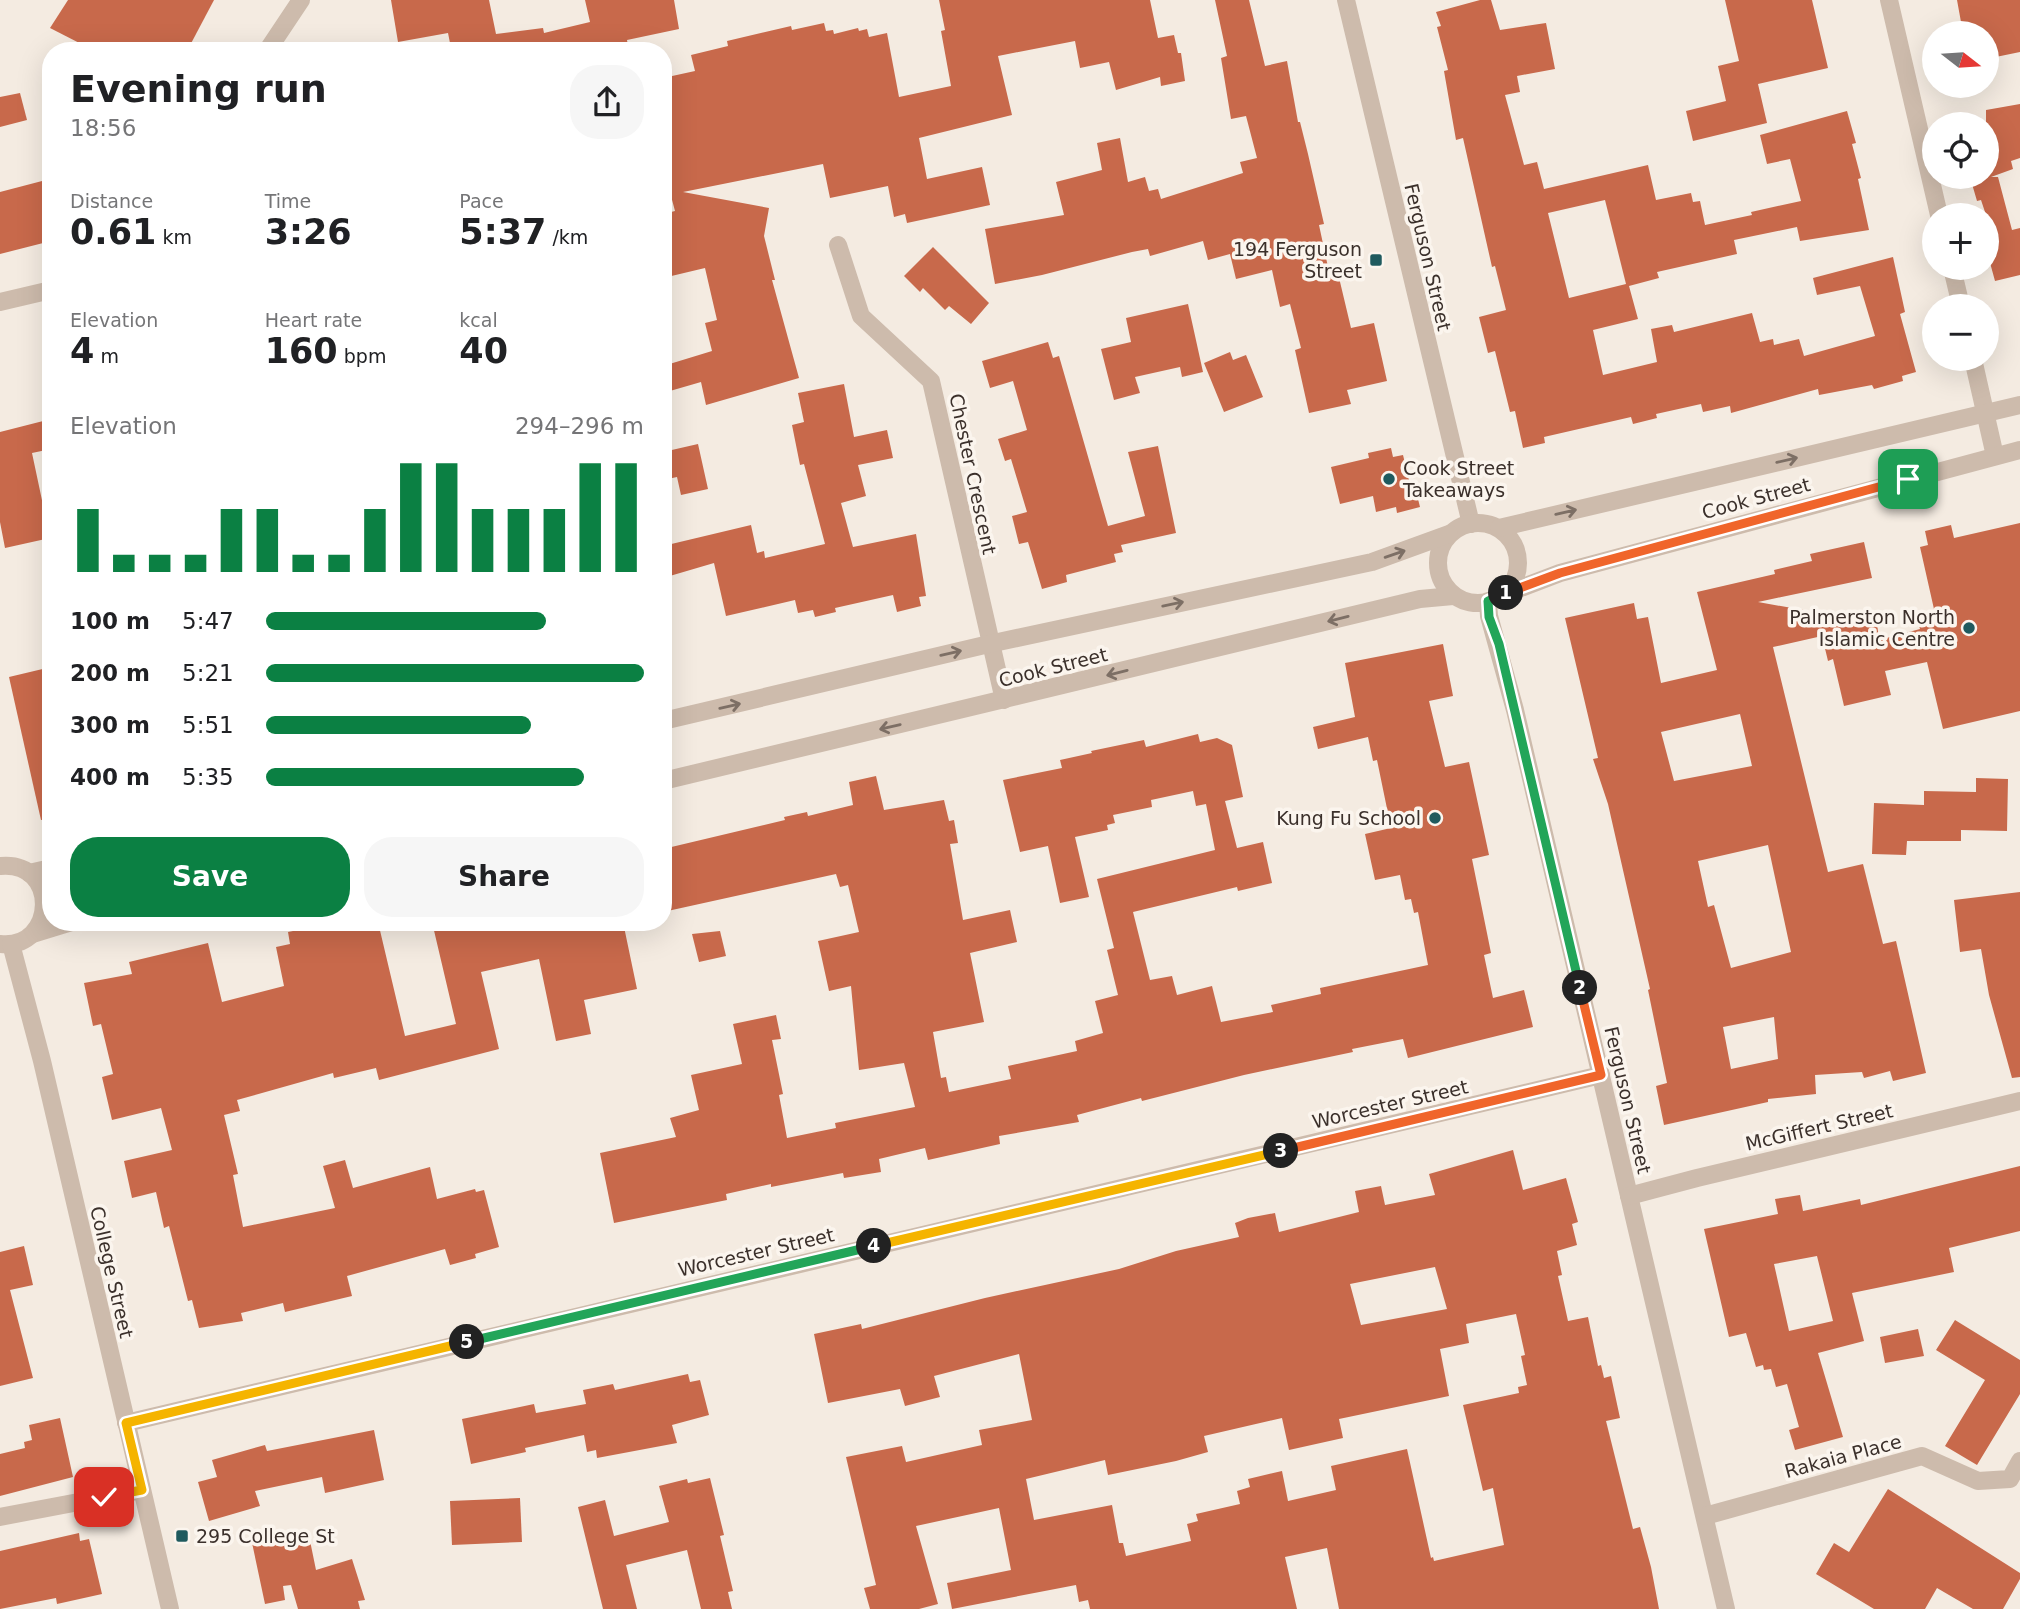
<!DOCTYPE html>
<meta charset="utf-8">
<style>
:root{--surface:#fff;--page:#f6f6f6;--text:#202124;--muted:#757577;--accent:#0b8043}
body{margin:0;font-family:"DejaVu Sans",sans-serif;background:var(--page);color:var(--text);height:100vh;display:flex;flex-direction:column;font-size:26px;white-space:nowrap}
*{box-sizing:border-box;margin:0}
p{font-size:23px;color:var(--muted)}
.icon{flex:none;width:38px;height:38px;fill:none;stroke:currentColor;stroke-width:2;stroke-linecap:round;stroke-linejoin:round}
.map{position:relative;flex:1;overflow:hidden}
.sheet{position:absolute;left:42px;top:42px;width:630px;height:889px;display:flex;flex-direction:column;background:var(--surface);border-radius:28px;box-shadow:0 7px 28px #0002}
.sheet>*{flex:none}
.needle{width:46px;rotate:107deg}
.tools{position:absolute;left:1922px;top:21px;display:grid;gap:14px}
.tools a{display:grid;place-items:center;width:77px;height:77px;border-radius:50%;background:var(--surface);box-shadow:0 7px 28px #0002;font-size:35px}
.pin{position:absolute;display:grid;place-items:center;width:60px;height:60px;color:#fff;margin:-30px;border-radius:14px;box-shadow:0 4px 10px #0006}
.km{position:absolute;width:35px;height:35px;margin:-18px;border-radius:50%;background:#222;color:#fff;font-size:19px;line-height:35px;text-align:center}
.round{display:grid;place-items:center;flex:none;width:74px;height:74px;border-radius:28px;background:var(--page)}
.head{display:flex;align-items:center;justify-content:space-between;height:119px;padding:0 28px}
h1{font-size:38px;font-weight:600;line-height:52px}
.stats{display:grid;grid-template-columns:repeat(3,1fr);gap:10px;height:119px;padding:7px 28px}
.stats div{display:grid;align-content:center}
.stats b{font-size:35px;font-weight:600}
.stats small{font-size:19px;font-weight:400}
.stats p{font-size:19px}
.chart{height:196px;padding:14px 28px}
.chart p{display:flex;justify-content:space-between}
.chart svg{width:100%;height:126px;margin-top:7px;stroke:var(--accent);stroke-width:6}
.cta{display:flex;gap:14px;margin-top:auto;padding:14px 28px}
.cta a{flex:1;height:80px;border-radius:28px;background:var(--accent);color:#fff;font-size:28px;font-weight:600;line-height:80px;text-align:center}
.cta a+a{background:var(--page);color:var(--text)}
ul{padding:0 28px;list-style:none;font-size:23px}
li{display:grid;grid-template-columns:112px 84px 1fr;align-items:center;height:52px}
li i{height:18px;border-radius:9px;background:var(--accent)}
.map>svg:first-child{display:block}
.building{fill:#c8694b;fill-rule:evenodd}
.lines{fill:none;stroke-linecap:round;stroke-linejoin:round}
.minor{stroke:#cdbbac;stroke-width:18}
.oneway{stroke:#7d6f65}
.split-1-casing{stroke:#fff;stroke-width:14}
.split-2-casing{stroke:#fff;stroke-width:14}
.split-3-casing{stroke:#fff;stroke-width:14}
.split-4-casing{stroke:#fff;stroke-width:14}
.split-5-casing{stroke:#fff;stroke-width:14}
.split-6-casing{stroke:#fff;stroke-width:14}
.split-1{stroke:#f0652b;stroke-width:9}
.split-2{stroke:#22a559;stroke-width:9}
.split-3{stroke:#f0652b;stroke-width:9}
.split-4{stroke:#f5b400;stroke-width:9}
.split-5{stroke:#22a559;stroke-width:9}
.split-6{stroke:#f5b400;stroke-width:9}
.poi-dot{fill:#1f5a5e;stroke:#fbf5ee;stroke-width:2.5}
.labels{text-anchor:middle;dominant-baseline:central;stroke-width:7;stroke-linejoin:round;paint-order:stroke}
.poi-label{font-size:19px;fill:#3b302b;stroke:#fbf5ee;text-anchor:end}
.street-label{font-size:19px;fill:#3b302b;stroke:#fbf5ee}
</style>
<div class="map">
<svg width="2020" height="1609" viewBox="0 0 2020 1609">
<rect width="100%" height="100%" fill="#f4ebe1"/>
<!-- building -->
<g class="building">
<polygon points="68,0 214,0 187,51 95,51 50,28"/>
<polygon points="391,0 489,0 496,34 543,28 544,33 590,22 585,0 674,0 679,29 627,40 629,51 478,51 477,43 451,48 448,33 398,42"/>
<polygon points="939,0 1150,0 1158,38 1174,35 1178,53 1181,53 1185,81 1161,86 1160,77 1116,90 1109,62 1080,68 1075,41 998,56 1012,115 919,138 927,179 982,167 990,205 949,214 907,223 905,214 894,217 888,186 830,198 823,164 683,192 769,208 764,236 775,280 772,280 799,378 706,405 701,382 663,393 663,366 712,351 705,323 717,320 705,268 663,278 663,214 675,211 663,166 663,78 695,71 691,55 728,46 727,41 791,26 792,30 824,23 826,31 833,30 834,34 858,28 859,31 867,29 869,37 887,33 899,97 951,86 941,31 945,30"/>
<polygon points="1215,0 1249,0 1265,66 1287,61 1298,122 1300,122 1308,154 1324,224 1319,225 1328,267 1336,265 1351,328 1374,323 1387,381 1347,390 1351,404 1309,413 1295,350 1301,348 1290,304 1280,307 1272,270 1236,279 1230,254 1208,260 1203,241 1150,256 1148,249 1132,252 1042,275 995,284 985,229 1064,215 1056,182 1102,170 1097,143 1120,138 1128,182 1145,177 1149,191 1158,189 1161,199 1243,173 1240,162 1257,158 1246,116 1231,119 1221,58 1227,56"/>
<path d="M1480,0H1491L1500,30L1546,23L1555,69L1517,76L1520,92L1505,95L1524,165L1537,162L1544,189L1648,165L1656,200L1691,193L1693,202L1700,201L1705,225L1752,215L1751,212L1801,201L1790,159L1767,164L1760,135L1847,111L1856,143L1852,144L1861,178L1858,179L1869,230L1800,241L1797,227L1734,240L1737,254L1657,272L1659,278L1629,286L1638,319L1593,330L1603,375L1657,362L1651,329L1672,325L1674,332L1752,313L1760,342L1773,339L1774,345L1799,339L1804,356L1875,336L1860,286L1817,295L1813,278L1893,257L1905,312L1900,314L1916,372L1902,376L1903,381L1874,389L1872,385L1819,395L1818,389L1731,413L1730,406L1703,412L1701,404L1656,414L1657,418L1633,424L1631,417L1544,437L1545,443L1523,448L1515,411L1510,412L1495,351L1488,353L1479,317L1506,310L1495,266L1492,267L1463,138L1456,140L1444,71L1448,70L1437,27L1441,26L1436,12ZM1605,200L1626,284L1569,298L1548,213Z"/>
<polygon points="1725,0 1812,0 1828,68 1758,84 1767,123 1693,141 1686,111 1726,101 1718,66 1739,61"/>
<polygon points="1957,0 2020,0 2020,52 1986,59 1986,33 1963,33"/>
<polygon points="20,93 27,120 0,127 0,97"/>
<polygon points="2020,104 2020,158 2011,161 2013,169 1991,177 1998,177 2012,230 2020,228 2020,275 1995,281 1989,259 1993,258 1990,246 1992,245 1986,215 1981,200 1977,201 1970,177 1986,177 1986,110"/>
<polygon points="42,181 51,214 51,241 0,254 0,192"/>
<polygon points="933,247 989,303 971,324 949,306 945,310 923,288 920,292 904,276"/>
<polygon points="1188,304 1203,372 1182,377 1180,367 1135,377 1140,393 1114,400 1101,349 1131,342 1126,318"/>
<polygon points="1048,342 1053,358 1059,356 1108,526 1145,516 1128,452 1158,446 1176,533 1121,545 1123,552 1114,554 1116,562 1066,575 1067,582 1042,589 1028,542 1019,544 1012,516 1027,512 1011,459 1005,461 998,439 1027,430 1013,381 990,388 982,361"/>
<polygon points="1230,352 1233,360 1246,355 1263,397 1224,412 1204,363"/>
<polygon points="844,384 854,437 887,430 893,458 858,465 866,496 841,503 853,547 916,534 926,596 919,597 921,606 897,612 893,595 835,608 836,612 815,617 813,610 798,613 795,600 726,616 714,563 663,578 663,546 751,525 757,553 764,551 765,558 825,544 804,464 800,465 792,425 804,422 798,393"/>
<polygon points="51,419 51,449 32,453 50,538 5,548 0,522 0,432"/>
<polygon points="698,444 708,489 681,495 677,477 663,480 663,452"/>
<polygon points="1391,448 1393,457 1403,455 1411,488 1415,487 1420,507 1397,513 1396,507 1376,512 1373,496 1340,504 1331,467 1369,458 1368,453"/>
<path d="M2020,523V711L1943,729L1927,662L1885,671L1891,695L1844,706L1833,659L1828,661L1822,636L1773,647L1828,872L1863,864L1883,944L1896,941L1926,1073L1893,1081L1890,1071L1864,1078L1862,1072L1815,1075L1816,1094L1768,1099V1102L1664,1125L1656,1086L1667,1083L1648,990L1650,989L1608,804L1593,759L1598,758L1565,618L1634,603L1637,619L1648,617L1661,683L1717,670L1697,592L1775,574L1774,570L1812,561L1810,554L1864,542L1872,578L1758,602L1877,623L1879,640L1920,629L1918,622L1936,618L1920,547L1928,545L1925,531L1951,525L1954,538ZM1740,714L1752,766L1674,781L1661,732ZM1768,845L1791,952L1731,968L1714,905L1708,907L1698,861ZM1774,1017L1778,1059L1731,1069L1723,1027Z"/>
<polygon points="1443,644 1453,696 1429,701 1445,767 1469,762 1489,855 1472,859 1491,953 1484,955 1493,998 1524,990 1533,1027 1408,1058 1403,1039 1352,1049 1353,1052 1244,1075 1142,1101 1141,1098 1077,1115 1079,1122 999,1136 1000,1144 928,1160 925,1148 879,1159 881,1172 844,1178 843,1173 771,1187 771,1184 726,1194 727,1200 614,1223 600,1153 676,1137 670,1118 699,1110 691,1075 742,1064 733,1024 776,1015 781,1039 772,1040 783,1094 779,1095 787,1138 836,1128 835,1123 915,1107 904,1063 859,1070 851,986 829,991 818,941 859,932 848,885 840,887 836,874 663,912 663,849 785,820 784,817 807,812 808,816 853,805 849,782 876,776 884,810 944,800 949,821 954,820 958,843 950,844 963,920 1010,910 1017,942 970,953 984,1022 933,1032 941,1078 946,1077 949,1092 1011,1079 1008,1066 1077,1051 1075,1041 1103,1033 1095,1001 1118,995 1107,950 1114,948 1097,879 1215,850 1206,804 1196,806 1193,791 1151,800 1152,807 1113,815 1115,823 1107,825 1108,830 1075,837 1089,897 1060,903 1048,846 1020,852 1003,780 1062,768 1060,760 1092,753 1091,751 1144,740 1146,747 1198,734 1200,742 1217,738 1232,745 1243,797 1225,801 1237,848 1263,842 1272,883 1238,891 1237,887 1133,912 1150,980 1172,976 1177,995 1212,986 1221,1022 1273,1012 1271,1005 1321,994 1320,988 1428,965 1418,912 1414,913 1411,899 1405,900 1400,875 1375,880 1365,834 1391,828 1377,760 1373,761 1368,737 1318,749 1313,727 1355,717 1345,663"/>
<polygon points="51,667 51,819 41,820 9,677"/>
<polygon points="1976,778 2008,779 2007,831 1961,830 1961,841 1907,841 1906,855 1872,854 1874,803 1924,805 1924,791 1976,792"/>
<polygon points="2020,892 2020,1077 2012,1078 1989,995 1981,949 1960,952 1954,900"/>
<polygon points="338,922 378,922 405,1036 456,1024 432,922 623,922 637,989 584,1000 591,1034 556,1041 539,959 481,972 499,1049 379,1080 376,1068 334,1078 333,1073 237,1100 240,1111 224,1115 238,1174 233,1175 243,1227 335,1208 323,1166 345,1160 353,1188 430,1167 437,1199 475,1189 476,1192 484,1190 499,1247 475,1254 476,1258 450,1265 445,1249 347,1276 352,1296 285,1312 283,1303 241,1313 243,1321 199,1328 192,1300 188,1301 169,1226 164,1228 156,1192 132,1198 124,1161 172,1150 161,1108 112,1120 102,1077 113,1074 101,1024 93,1026 84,983 132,974 129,962 208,943 222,1002 284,986 276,947 290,944 288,932"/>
<polygon points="720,931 726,956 699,962 692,934"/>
<path d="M1513,1150L1523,1190L1566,1178L1578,1222L1572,1224L1577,1245L1557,1251L1562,1275L1558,1276L1568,1321L1588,1317L1598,1366L1601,1365L1604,1378L1611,1376L1620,1418L1606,1421L1633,1529L1640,1527L1651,1567L1659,1609H1339L1327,1548L1285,1557L1297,1609H1090L1088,1600L1079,1602L1076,1585L952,1609L947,1583L1011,1570L999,1508L916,1526L938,1604L919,1609H870L864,1588L876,1585L846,1457L902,1446L906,1462L982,1445L979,1430L1032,1420L1030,1410L1019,1354L934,1376L940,1397L905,1406L900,1389L828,1403L814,1334L861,1324L862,1329L985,1298L1119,1269L1176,1251L1239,1237L1235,1223L1248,1218L1275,1213L1279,1232L1359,1212L1355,1191L1381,1186L1385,1205L1435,1195L1429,1174ZM1435,1267L1447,1309L1361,1325L1350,1284ZM1516,1314L1525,1355L1521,1356L1527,1385L1518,1387L1519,1393L1463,1405L1483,1491L1493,1488L1504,1545L1434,1561L1433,1557L1431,1558L1407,1449L1331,1466L1336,1490L1288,1501L1282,1471L1248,1479L1250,1487L1237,1491L1240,1504L1196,1514L1198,1521L1187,1524L1191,1541L1126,1556L1123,1543H1119L1112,1505L1034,1520L1026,1479L1105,1460L1108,1475L1176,1461L1208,1452L1204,1436L1282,1418L1289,1450L1343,1438L1339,1419L1449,1396L1440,1349L1469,1343L1466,1324Z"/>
<path d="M2020,1166V1231L1949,1248L1954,1272L1852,1293L1864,1341L1818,1353L1843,1437L1795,1450L1789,1430L1799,1427L1787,1384L1776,1387L1771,1369L1764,1370L1763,1365L1756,1367L1746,1333L1729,1337L1704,1229L1778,1214L1775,1199L1800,1195L1803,1211L1860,1199L1861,1205ZM1817,1256L1833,1321L1789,1331L1774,1264Z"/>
<polygon points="24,1246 33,1285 10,1290 33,1378 0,1386 0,1252"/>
<polygon points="1955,1320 2020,1360 2020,1394 1977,1465 1945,1446 1985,1380 1936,1350"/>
<polygon points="1918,1329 1924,1356 1885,1363 1880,1337"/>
<polygon points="688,1374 690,1382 700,1380 709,1415 672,1425 677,1443 597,1458 596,1450 587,1452 584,1435 525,1448 526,1452 471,1464 462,1419 534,1404 536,1413 586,1404 583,1390 613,1384 615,1390"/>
<polygon points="60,1418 73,1477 0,1496 0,1454 25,1448 24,1442 32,1440 29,1425"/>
<polygon points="374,1430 384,1480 325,1493 322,1477 255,1491 260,1506 209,1521 198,1482 217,1477 212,1460 265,1445 267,1451"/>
<polygon points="710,1478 724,1535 720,1536 733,1591 728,1592 732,1609 701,1609 687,1550 626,1565 637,1609 603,1609 578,1507 605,1500 614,1536 669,1522 659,1486 687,1479 688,1483"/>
<polygon points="1888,1489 2020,1573 2020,1579 2003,1609 1973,1609 1937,1588 1925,1609 1874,1609 1816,1574 1834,1543 1849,1552"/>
<polygon points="520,1498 522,1542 452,1545 450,1501"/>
<polygon points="308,1531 316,1570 352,1559 365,1600 358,1601 360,1609 298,1609 291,1585 283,1586 285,1600 265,1604 251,1538 272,1534 273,1538"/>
<polygon points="79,1533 80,1541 89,1539 102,1594 57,1604 56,1598 0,1609 0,1551"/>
</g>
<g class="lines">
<!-- minor -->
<g class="minor">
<polyline points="1346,0 1471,524"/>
<polyline points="1889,0 1939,215"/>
<polyline points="267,51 301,0"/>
<polyline points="838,245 861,316 931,381 1004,700"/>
<polyline points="1952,268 1961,306"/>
<polyline points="0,302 51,290"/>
<polyline points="1973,359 1995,456"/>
<circle cx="1478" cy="563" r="40"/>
<polyline points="1499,528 2020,405"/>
<polyline points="1505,594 1560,573 2020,450"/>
<polyline points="1488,601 1489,616 1515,710 1726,1609"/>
<polyline points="663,721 989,644 1372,562 1449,534"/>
<polyline points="663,781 1420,599 1453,596"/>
<path d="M0,866C60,860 57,950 0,944"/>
<polyline points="29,873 51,868"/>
<polyline points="33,934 72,922"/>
<polyline points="11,944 42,1061 170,1609"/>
<polyline points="1629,1196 1697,1178 2020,1101"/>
<polyline points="126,1423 1601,1075"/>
<polyline points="1705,1516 1922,1456 1978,1481 2010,1479 2020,1461"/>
<polyline points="0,1517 142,1490"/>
</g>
</g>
<!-- one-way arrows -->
<defs><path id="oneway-shaft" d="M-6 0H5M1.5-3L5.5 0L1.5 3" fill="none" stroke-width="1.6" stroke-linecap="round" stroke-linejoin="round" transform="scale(1.75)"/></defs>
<g class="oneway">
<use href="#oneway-shaft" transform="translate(1787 460) rotate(-13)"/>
<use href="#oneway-shaft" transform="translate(1566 512) rotate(-13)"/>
<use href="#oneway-shaft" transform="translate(1395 554) rotate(-19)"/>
<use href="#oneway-shaft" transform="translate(1173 604) rotate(-12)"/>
<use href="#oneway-shaft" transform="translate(1338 619) rotate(166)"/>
<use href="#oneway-shaft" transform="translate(951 653) rotate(-13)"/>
<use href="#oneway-shaft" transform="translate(1117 673) rotate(166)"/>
<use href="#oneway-shaft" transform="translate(730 706) rotate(-13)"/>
<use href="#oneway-shaft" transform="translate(890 727) rotate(167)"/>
</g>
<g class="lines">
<defs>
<polyline id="split-1" points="1506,593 1560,573 1908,479"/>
<polyline id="split-2" points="1506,593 1488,601 1489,617 1499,644 1580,988"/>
<polyline id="split-3" points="1281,1151 1601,1075 1580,988"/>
<polyline id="split-4" points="874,1246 1281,1151"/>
<polyline id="split-5" points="467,1342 874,1246"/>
<polyline id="split-6" points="104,1497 142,1490 126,1423 467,1342"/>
</defs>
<!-- split-1 casing -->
<use href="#split-1" class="split-1-casing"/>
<!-- split-2 casing -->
<use href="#split-2" class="split-2-casing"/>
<!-- split-3 casing -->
<use href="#split-3" class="split-3-casing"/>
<!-- split-4 casing -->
<use href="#split-4" class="split-4-casing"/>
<!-- split-5 casing -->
<use href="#split-5" class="split-5-casing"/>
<!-- split-6 casing -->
<use href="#split-6" class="split-6-casing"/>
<!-- split-1 -->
<use href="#split-1" class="split-1"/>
<!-- split-2 -->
<use href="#split-2" class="split-2"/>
<!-- split-3 -->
<use href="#split-3" class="split-3"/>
<!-- split-4 -->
<use href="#split-4" class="split-4"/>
<!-- split-5 -->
<use href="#split-5" class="split-5"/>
<!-- split-6 -->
<use href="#split-6" class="split-6"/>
</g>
<!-- markers -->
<g class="poi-dot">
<rect x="1369" y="253" width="14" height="14" rx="3.5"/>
<circle cx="1389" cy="479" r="7"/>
<circle cx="1969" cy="628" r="7"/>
<circle cx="1435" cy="818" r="7"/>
<rect x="175" y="1529" width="14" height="14" rx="3.5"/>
</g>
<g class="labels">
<!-- poi labels -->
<g class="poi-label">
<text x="1362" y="249">194 Ferguson<tspan x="1362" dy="22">Street</tspan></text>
<text x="1403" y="468" text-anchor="start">Cook Street<tspan x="1403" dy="22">Takeaways</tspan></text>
<text x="1955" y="617">Palmerston North<tspan x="1955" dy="22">Islamic Centre</tspan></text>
<text x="1421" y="818">Kung Fu School</text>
<text x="196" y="1536" text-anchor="start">295 College St</text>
</g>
<!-- street labels -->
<g class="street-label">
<text transform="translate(1428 257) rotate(77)">Ferguson Street</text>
<text transform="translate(973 474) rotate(78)">Chester Crescent</text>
<text transform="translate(1756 498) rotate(-15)">Cook Street</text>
<text transform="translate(1053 667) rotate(-14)">Cook Street</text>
<text transform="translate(1628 1100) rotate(77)">Ferguson Street</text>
<text transform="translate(1390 1104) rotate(-13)">Worcester Street</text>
<text transform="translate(1819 1127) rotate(-13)">McGiffert Street</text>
<text transform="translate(756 1252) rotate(-13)">Worcester Street</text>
<text transform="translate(112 1272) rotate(77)">College Street</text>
<text transform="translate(1843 1456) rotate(-15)">Rakaia Place</text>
</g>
</g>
</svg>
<div class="tools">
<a><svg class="needle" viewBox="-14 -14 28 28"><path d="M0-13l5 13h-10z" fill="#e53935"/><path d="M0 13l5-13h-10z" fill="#757577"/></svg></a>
<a><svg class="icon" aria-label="locate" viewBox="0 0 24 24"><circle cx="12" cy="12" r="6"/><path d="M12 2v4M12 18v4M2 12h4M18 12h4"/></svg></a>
<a>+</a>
<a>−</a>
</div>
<div class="pin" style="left:1908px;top:479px;background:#1e9e55"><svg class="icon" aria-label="arrive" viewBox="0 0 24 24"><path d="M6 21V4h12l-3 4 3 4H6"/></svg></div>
<div class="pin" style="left:104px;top:1497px;background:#d93025"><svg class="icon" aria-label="check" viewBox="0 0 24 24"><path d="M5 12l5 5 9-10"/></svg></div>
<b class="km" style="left:1506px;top:593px">1</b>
<b class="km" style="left:1580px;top:988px">2</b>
<b class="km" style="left:1281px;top:1151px">3</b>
<b class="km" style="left:874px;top:1246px">4</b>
<b class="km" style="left:467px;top:1342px">5</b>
<section class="sheet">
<div class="head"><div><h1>Evening run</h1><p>18:56</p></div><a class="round"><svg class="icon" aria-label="share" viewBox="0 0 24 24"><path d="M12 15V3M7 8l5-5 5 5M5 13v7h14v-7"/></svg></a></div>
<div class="stats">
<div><p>Distance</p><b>0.61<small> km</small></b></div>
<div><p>Time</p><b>3:26</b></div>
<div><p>Pace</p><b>5:37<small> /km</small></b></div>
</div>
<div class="stats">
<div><p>Elevation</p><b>4<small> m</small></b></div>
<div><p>Heart rate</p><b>160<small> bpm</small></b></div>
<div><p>kcal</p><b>40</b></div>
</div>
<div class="chart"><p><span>Elevation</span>294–296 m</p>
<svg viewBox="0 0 160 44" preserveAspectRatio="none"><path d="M5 44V22M15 44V38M25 44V38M35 44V38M45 44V22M55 44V22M65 44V38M75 44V38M85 44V22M95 44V6M105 44V6M115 44V22M125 44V22M135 44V22M145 44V6M155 44V6"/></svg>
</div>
<ul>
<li><b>100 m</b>5:47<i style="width:74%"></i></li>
<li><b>200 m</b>5:21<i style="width:100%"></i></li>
<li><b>300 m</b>5:51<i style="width:70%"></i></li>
<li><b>400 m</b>5:35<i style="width:84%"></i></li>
</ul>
<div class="cta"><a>Save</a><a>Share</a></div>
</section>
</div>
